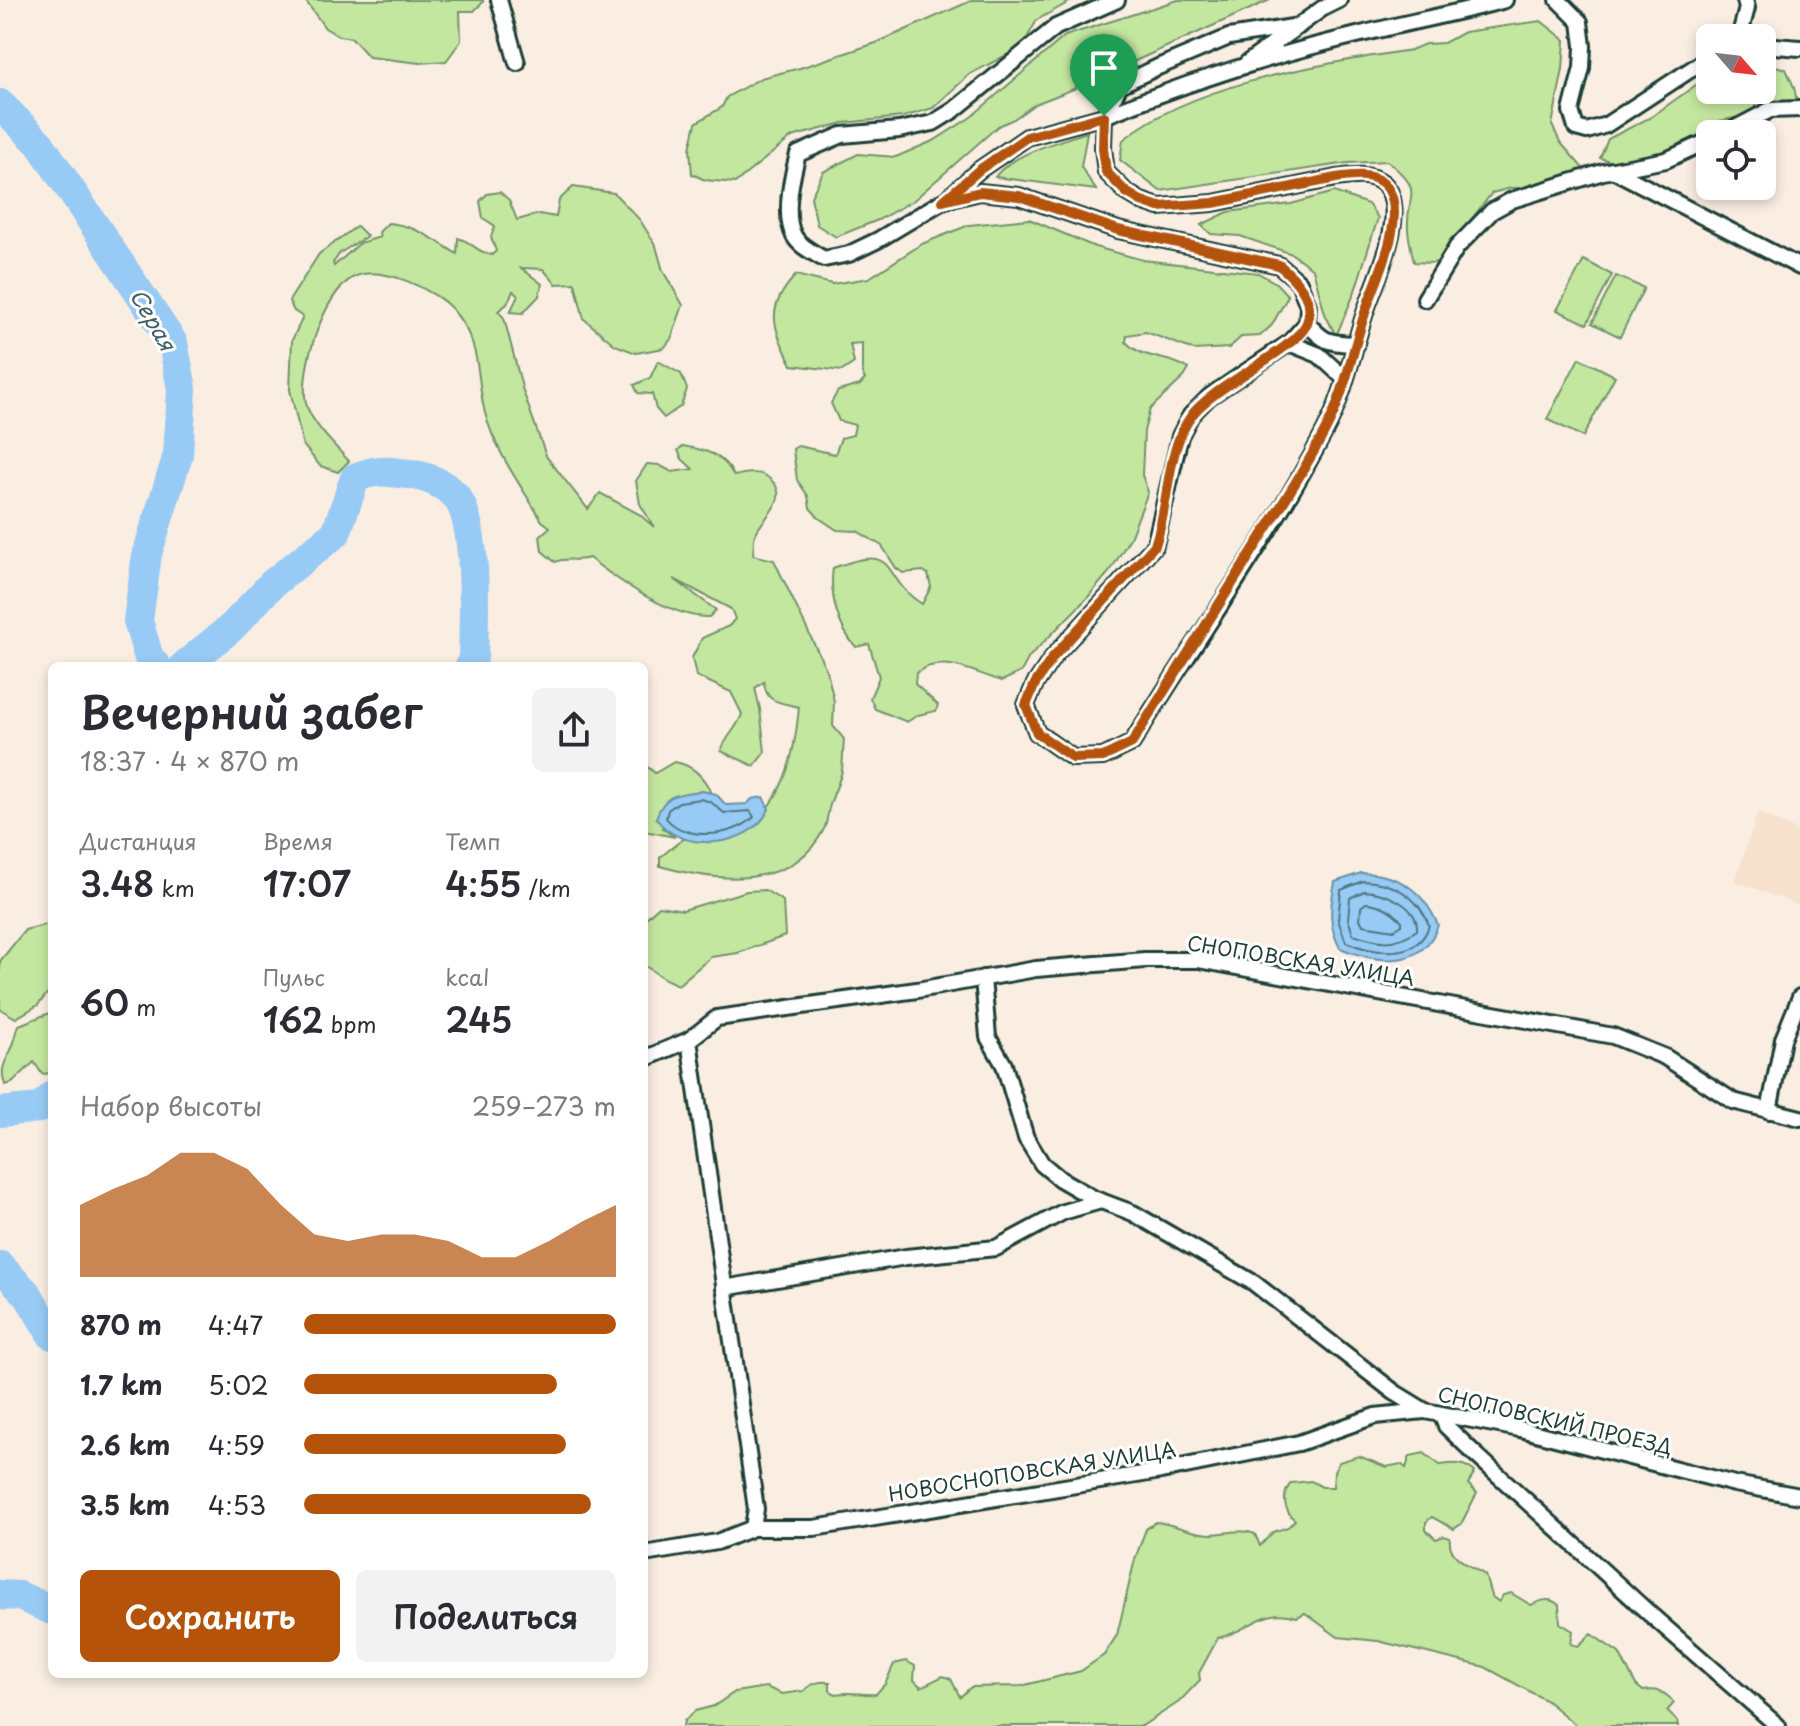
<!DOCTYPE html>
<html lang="ru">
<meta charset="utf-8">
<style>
:root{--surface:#fff;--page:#f2f2f3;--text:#2b2b33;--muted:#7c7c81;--accent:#b45309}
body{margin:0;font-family:"Playpen Sans",sans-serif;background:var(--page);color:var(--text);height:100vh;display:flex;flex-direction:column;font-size:30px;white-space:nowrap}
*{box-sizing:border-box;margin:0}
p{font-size:26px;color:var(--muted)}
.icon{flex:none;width:44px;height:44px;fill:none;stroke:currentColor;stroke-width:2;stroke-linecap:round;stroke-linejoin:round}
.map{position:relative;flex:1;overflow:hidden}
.drawer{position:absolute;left:48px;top:662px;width:600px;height:1016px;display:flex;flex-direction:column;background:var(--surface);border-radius:12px;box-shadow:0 4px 12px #0003}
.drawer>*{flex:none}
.needle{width:52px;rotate:118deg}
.buttons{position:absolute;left:1696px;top:24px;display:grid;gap:16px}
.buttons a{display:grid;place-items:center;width:80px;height:80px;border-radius:12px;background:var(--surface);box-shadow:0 4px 12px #0003;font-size:40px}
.pin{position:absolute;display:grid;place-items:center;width:68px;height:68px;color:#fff;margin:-82px -34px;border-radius:50% 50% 50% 0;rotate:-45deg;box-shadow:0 0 8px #0007}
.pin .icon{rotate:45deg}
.round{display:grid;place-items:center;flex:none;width:84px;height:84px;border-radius:12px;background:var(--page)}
.headline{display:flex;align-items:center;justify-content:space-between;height:136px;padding:0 32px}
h1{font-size:44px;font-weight:600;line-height:60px}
.figures{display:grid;grid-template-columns:repeat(3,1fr);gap:12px;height:136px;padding:8px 32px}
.figures div{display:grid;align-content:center}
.figures b{font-size:34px;font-weight:600}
.figures small{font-size:22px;font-weight:400}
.figures p{font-size:22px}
.chart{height:224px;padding:16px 32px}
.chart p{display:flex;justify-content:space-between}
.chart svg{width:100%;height:144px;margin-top:8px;fill:var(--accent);opacity:.7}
.primary-button{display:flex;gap:16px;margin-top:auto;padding:16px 32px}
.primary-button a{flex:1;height:92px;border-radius:12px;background:var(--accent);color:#fff;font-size:32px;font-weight:600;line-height:92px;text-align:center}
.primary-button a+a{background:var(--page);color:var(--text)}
ul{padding:0 32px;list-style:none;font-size:26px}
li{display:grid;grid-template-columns:128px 96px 1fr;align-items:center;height:60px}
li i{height:20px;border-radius:10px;background:var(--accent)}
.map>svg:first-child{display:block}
.built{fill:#f6e2cd}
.green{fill:#c4e7a0;stroke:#72926a;stroke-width:2}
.water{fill:#97caf4;stroke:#6792a7;stroke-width:2}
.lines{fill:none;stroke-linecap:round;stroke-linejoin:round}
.shore{stroke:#4f7581;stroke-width:2}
.river{stroke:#97caf4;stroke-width:30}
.minor-casing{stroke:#1f3d34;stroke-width:20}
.minor{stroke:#fff;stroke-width:14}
.route-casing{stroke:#fff;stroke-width:16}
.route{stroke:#b45309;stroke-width:10}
.labels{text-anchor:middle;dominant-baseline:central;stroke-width:6;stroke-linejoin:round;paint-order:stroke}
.street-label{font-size:20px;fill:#1f3d34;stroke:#fff}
.water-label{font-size:22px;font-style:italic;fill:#3d6064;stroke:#fff}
</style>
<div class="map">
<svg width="1800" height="1726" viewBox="0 0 1800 1726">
<rect width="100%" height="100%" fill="#faeee2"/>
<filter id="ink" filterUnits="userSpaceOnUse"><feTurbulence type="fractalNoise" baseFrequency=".0125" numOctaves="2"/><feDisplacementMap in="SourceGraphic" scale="16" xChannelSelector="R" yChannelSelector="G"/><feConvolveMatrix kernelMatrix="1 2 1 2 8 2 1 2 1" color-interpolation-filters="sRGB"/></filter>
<g filter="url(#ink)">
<!-- built -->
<polygon class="built" points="1758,812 1800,832 1800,906 1735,881"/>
<!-- green -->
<g class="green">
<polygon points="305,0 483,0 483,2 474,11 460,11 461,41 446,61 420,63 369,57 352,38 339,36 325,28"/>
<polygon points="973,0 1073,0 1037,20 1022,47 970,74 933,108 903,117 843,123 792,137 735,183 705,180 692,174 690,149 696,123 722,107 727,97 761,78 800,68 876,43"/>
<polygon points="1178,0 1270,0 1071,90 1035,104 1014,119 998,126 914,200 878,220 836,237 817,225 811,197 823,172 858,154 896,157 935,140 971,117 1065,36"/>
<path d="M1541,21L1565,40L1563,69L1552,125L1560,142L1587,173L1534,188H1511L1492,193L1466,226L1443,260L1433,263L1414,262C1412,252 1409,241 1408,230C1406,192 1426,192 1387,161L1348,163L1160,191L1120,160L1123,140C1192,83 1323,64 1411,50L1425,44L1444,43L1464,32Z"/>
<polygon points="1762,62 1786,69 1794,87 1797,102 1764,104 1758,90 1762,90"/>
<polygon points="1710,75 1710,90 1747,90 1755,99 1757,108 1749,115 1719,121 1720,134 1710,134 1705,144 1692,138 1679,149 1629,167 1600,158 1608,139 1651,117"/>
<path d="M1087,132L1081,167L1096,190L995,177C1011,154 1060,141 1087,132Z"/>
<path d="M573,187L614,193L640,220L656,246L663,271L683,305L671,339L664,348L636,353L615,345L584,319L575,283L556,284L543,269L521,268L542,284L539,296L523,313L510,312L518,296L513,291L507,304L498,311L504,318L523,391L546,456L588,509L600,493L639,514L654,527L640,504L636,481L647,464L659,465L672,472L693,469L682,459L678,450L683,446C706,450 723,454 734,476C747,473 762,470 771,480C792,499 762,517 755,535C753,541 754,549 753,555L774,560L827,671L834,701L833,726L844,739C843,749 843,760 842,770C840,782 833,793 830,805C827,813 828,821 824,829C793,891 716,882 660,866V857C669,851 680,839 690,836C707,831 730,835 745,827C786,802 795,751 799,707C780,702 766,704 764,682L755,688L760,709L765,752L754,766L721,751C726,736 737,729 742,714L731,692L696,676L692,658L702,638L729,626L735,619L731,609L674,579L716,610L709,617C672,618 619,581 589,558C577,562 567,557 555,562L542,551L540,536L550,527L542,521C522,487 495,451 485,413C475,373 483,346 453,310C436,290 380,264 354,277C324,291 299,371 306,403C310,422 336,447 349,461L338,472L320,466L303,445L290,390L292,340L303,317L294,311L289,301L319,254L357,226L367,236L340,253L333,263L334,266L360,243L380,237L379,232L388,223C415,225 435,240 457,254L458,238C473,242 474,251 492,255L496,251L491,237L495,226L483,218L480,201L487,194L500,192L509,200L517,220L539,214L556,217L559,200Z"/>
<polygon points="1334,192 1368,204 1378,218 1354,294 1336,336 1325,314 1313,269 1292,254 1240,236 1211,234 1201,225 1228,212 1291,204"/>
<path d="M1029,219L1095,247L1143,260L1258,273L1276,283L1288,296L1272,325L1260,336L1241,337L1229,348L1194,350L1146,332L1127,335L1126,342C1144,361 1169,355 1189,369L1184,377L1150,409L1144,431L1142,475L1148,492L1130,538L1111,570L1088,597L1029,657L1021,672L1002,681C974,673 942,653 916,673L915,684L938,705L936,711L918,715L907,722L875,709L870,698L879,677L869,644L856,647C838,628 829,594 833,568C903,541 878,577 922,604L931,587L928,574L923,571L903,573L896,568L882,546L857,531L837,530L819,518L810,508L808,496L797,480L793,449L798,446L835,454L841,438L853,435L855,425L839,421L831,403L838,391L860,385L865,379L862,373V343L850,344L854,363L842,371L792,365C773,327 764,309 796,275L832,284L869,278L922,244L969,225Z"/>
<polygon points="1584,260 1612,275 1587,324 1557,310"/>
<polygon points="1616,276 1644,288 1620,337 1592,323"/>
<polygon points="1579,358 1615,376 1583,437 1547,419"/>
<polygon points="658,361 681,374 687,389 681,406 664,418 656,409 652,394 638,393 634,385 650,378"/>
<path d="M674,762C691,764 704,776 711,793L708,799L662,828L675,837L644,831V764L655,773Z"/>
<polygon points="765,890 783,901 785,936 738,953 711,957 678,985 663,978 644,965 644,920 659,906 683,910 747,891"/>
<polygon points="52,923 52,988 38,1005 16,1018 0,1009 0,961 25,930"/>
<path d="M52,1012V1073L42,1074L34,1062L12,1083L5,1085C0,1069 4,1064 11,1050C15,1042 16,1033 19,1025Z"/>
<path d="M1424,1453L1440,1465C1456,1463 1463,1462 1475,1472L1468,1484L1477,1493L1461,1524L1454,1529L1432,1517L1426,1522V1530L1436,1539L1444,1536L1450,1538C1447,1558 1470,1565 1485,1575L1491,1596L1499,1602L1503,1595L1511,1593L1531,1605C1541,1600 1550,1597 1559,1605L1560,1623L1573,1631L1571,1644L1578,1646L1591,1634L1619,1653L1636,1685L1643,1691C1657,1689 1665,1691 1674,1703L1667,1711L1677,1721L1678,1726H1577L1547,1701L1485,1667L1378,1641L1338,1637L1305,1613L1297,1617C1261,1606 1250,1632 1218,1638L1199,1673L1200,1680L1179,1702L1142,1726H683L684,1721L695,1711L714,1706L735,1692L766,1687L782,1694L804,1691C812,1683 818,1681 830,1682V1691L836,1694C850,1691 862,1695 876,1694L885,1684L894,1664L906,1661L915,1666L914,1680L921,1687L943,1676L951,1679L960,1697L971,1687L1021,1686L1081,1671L1104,1655L1117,1635L1135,1559L1146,1529L1156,1522C1175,1524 1191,1534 1211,1534C1227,1534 1241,1528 1255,1534L1260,1546L1273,1532L1288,1527L1295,1520C1284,1511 1281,1495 1291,1483L1311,1481L1322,1487H1333L1334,1472L1339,1462L1359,1456L1386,1467L1401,1464L1406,1468L1410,1456Z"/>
</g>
<!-- water -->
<g class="water">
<path d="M702,791L716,794L726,805L747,804L752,799L763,797L769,809C751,849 679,854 656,818C665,793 678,794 702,791Z"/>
<path d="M1361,873C1399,874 1423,890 1438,925C1423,970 1376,963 1340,948C1328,926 1330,906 1335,882Z"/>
</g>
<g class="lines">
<!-- shore -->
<g class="shore">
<path d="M701,799L711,802L724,813L750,811L754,817C734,837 685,842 666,818L668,810L679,802Z"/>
<path d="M1363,881C1394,882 1418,896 1429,925C1419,961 1372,953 1346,942L1338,920L1341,890Z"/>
<path d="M1364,891C1384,892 1419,905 1417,930C1394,946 1380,943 1353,934L1348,919L1350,898Z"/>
<path d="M1366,903C1382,904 1391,910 1402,921V925L1394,930L1363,925L1360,919L1361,907Z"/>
</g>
<!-- river -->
<g class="river">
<polyline points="0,104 40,144 173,343 182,389 178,455 147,554 138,621 149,658 156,666"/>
<path d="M184,666L232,627L272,584L336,533L355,478C377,468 386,472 409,474C425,476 442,483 454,494C479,519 474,623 473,658L470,666"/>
<polyline points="0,1112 40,1108 52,1096"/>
<polyline points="0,1266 28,1295 52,1335"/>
<polyline points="0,1595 19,1596 52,1610"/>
</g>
<defs>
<g id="minor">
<polyline points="499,0 517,63"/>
<path d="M1117,0L1056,27L954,110L933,123L899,130L842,135L798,154C792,176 783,215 794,236C800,247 814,253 824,259L849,254L878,240L943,201L980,192L1019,196L1118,230L1279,265L1299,282L1308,306L1307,323L1289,343L1209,397L1191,415L1180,436L1155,545L1053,657L1035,684L1026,705L1037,733L1073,758L1103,757L1132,743C1195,639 1269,539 1325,431C1346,392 1353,346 1368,304C1378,277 1410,207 1383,183C1370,172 1350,176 1336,178L1213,203L1159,207L1141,201L1126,192L1106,172L1103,148L1104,116C1187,82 1274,55 1361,34C1409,22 1457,13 1505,0"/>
<polyline points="1558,0 1580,22 1583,46 1582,68 1571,111 1576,128 1587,131 1606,125 1710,57"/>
<polyline points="1739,38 1747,8 1745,0"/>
<polyline points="1762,45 1800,48"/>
<polyline points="1247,63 1323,8 1339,0"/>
<polyline points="1724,134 1770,110 1800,109"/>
<polyline points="1613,170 1800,267"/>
<polyline points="947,199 979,170 1027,137 1104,116 1120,85 1158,67 1229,37 1299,26"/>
<polyline points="1425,299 1457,247 1492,211 1512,200 1603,172 1666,160 1710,140"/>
<path d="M1307,323C1324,342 1328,343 1354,344"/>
<polyline points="1289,343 1319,355 1345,379"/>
<polyline points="983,978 988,1037 1004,1065 1026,1138 1042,1164 1060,1179 1093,1198 1133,1213 1254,1283 1394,1392 1425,1411 1520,1429 1735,1484 1800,1496"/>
<polyline points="689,1040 717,1018 917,990 1036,969 1145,960 1199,960 1613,1036 1665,1057 1733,1101 1800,1118"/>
<polyline points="644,1059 689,1040 756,1509 753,1528"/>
<polyline points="1769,1111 1783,1039 1800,997"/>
<polyline points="724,1288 906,1257 996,1248 1063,1212 1101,1201"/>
<polyline points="1441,1414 1446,1426 1473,1452 1651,1615 1778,1726"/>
<polyline points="644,1554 717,1542 753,1528 814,1528 1161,1471 1299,1443 1375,1416 1424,1411"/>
</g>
</defs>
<!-- minor casing -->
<use href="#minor" class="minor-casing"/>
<!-- minor -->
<use href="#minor" class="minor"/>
</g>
</g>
<g class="lines" filter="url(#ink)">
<defs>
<path id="route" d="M1104,116L1103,148L1106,172L1126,192L1141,201L1159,207L1213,203L1336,178C1350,176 1370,172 1383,183C1411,207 1378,277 1368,304C1353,346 1346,392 1325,431C1306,467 1284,502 1262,536C1219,605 1175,673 1132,743L1103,757L1073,758L1037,733L1026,705L1035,684L1053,657L1155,545C1170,504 1165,451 1192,415C1213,386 1296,350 1307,323C1316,299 1295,278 1279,265L1118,230L1019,196L980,192L943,201L979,170L1027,137Z"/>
</defs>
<!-- route casing -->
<use href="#route" class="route-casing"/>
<!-- route -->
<use href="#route" class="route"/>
</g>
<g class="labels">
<!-- street labels -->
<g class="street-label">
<text transform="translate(1301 960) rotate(9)">СНОПОВСКАЯ УЛИЦА</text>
<text transform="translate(1555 1420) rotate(13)">СНОПОВСКИЙ ПРОЕЗД</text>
<text transform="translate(1032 1471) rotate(-9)">НОВОСНОПОВСКАЯ УЛИЦА</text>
</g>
<!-- water labels -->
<g class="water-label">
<text transform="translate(154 319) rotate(60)">Серая</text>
</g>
</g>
</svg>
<div class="buttons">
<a><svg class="needle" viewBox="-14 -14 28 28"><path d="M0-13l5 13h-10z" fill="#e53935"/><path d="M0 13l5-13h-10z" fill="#7c7c81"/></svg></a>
<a><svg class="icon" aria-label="locate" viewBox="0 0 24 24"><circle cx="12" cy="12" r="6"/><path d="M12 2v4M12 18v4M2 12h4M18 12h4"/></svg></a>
</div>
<div class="pin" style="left:1104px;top:116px;background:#1e9e55"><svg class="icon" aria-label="arrive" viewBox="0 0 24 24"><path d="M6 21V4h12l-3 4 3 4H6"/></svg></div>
<section class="drawer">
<div class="headline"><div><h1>Вечерний забег</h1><p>18:37 · 4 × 870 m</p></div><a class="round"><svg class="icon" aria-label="share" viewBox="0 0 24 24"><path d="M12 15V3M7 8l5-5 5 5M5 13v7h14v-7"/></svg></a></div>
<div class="figures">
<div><p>Дистанция</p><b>3.48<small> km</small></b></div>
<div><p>Время</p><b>17:07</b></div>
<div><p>Темп</p><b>4:55<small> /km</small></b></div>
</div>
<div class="figures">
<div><b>60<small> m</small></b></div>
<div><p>Пульс</p><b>162<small> bpm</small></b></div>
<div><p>kcal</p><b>245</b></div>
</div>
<div class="chart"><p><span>Набор высоты</span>259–273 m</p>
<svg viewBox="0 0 160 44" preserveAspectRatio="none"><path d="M0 44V22L10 17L20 13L30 6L40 6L50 11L60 22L70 31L80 33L90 31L100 31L110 33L120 38L130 38L140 33L150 27L160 22V44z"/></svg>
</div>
<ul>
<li><b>870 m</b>4:47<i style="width:100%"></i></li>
<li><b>1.7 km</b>5:02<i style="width:81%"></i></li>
<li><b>2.6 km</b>4:59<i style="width:84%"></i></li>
<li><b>3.5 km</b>4:53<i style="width:92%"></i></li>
</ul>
<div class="primary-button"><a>Сохранить</a><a>Поделиться</a></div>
</section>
</div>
